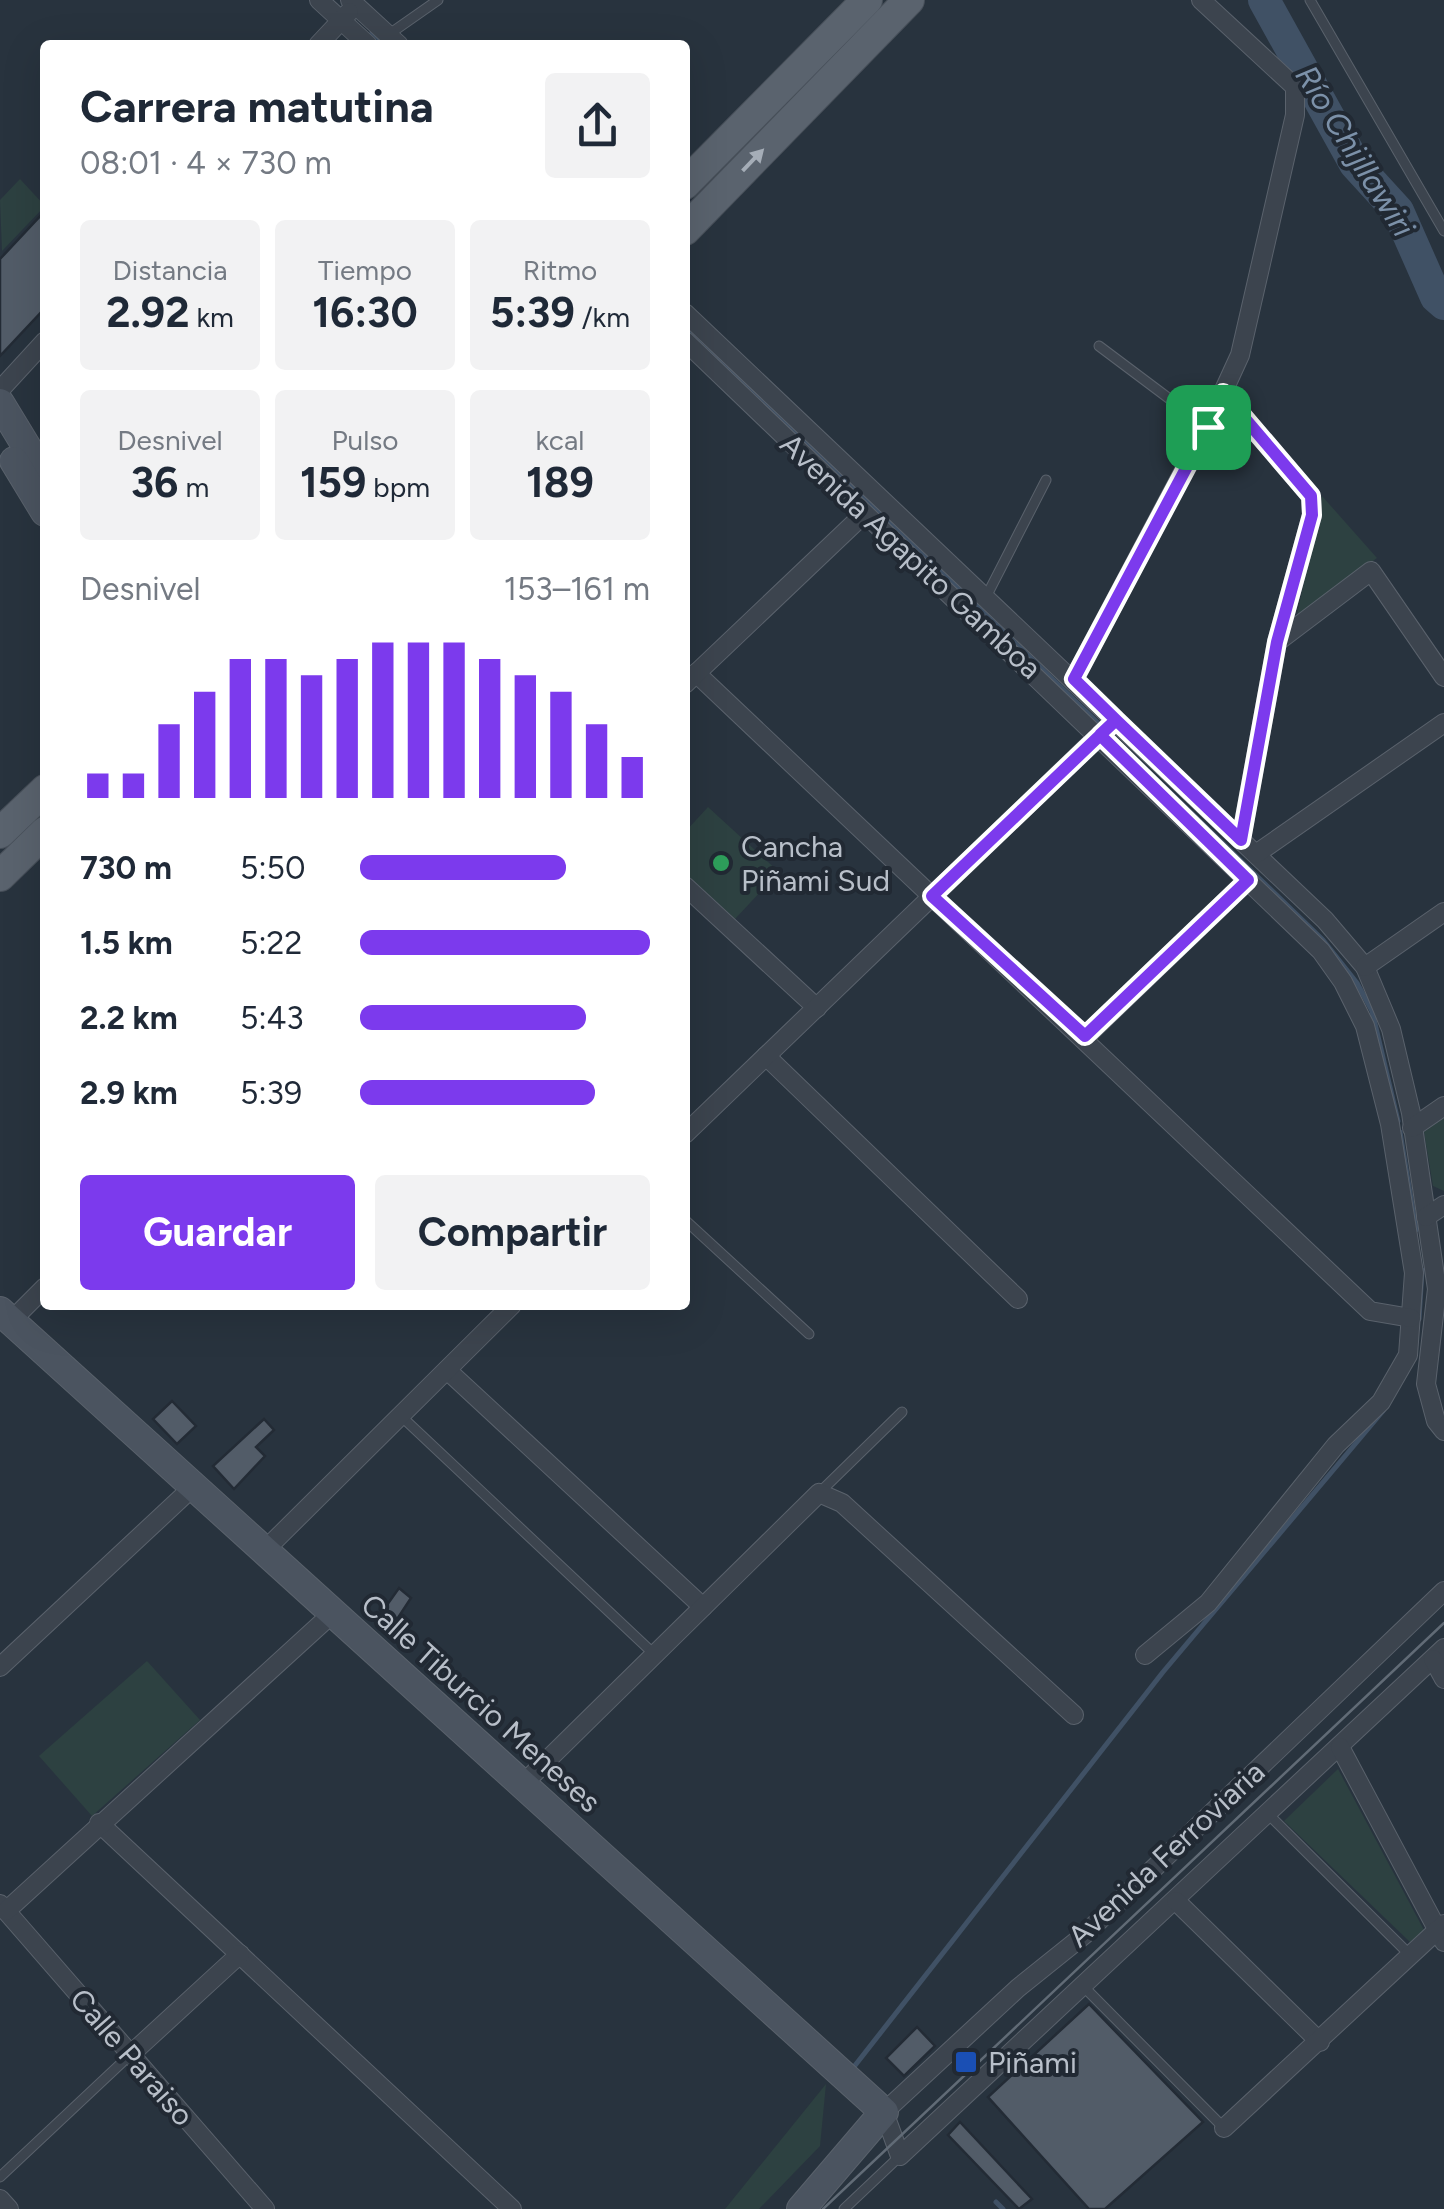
<!DOCTYPE html>
<html lang="es">
<meta charset="utf-8">
<style>
:root{--surface:#fff;--page:#f2f2f3;--text:#1f2937;--muted:#747a83;--accent:#7c3aed}
body{margin:0;font-family:Figtree,sans-serif;background:var(--page);color:var(--text);height:100vh;display:flex;flex-direction:column;font-size:38px;white-space:nowrap}
*{box-sizing:border-box;margin:0}
p{font-size:32px;color:var(--muted)}
.icon{flex:none;width:55px;height:55px;fill:none;stroke:currentColor;stroke-width:2;stroke-linecap:round;stroke-linejoin:round}
.map{position:relative;flex:1;overflow:hidden}
.drawer{position:absolute;left:40px;top:40px;width:650px;height:1270px;display:flex;flex-direction:column;background:var(--surface);border-radius:10px;box-shadow:0 10px 40px #0002}
.drawer>*{flex:none}
.pin{position:absolute;display:grid;place-items:center;width:85px;height:85px;color:#fff;margin:-42px;border-radius:20px;box-shadow:0 5px 15px #0006}
.round{display:grid;place-items:center;flex:none;width:105px;height:105px;border-radius:10px;background:var(--page)}
.headline{display:flex;align-items:center;justify-content:space-between;height:170px;padding:0 40px}
h1{font-size:45px;font-weight:700;line-height:75px}
.stats{display:grid;grid-template-columns:repeat(3,1fr);gap:15px;height:170px;padding:10px 40px}
.stats div{display:grid;align-content:center;border-radius:10px;background:var(--page);text-align:center}
.stats b{font-size:42px;font-weight:700}
.stats small{font-size:28px;font-weight:400}
.stats p{font-size:28px}
.chart{height:280px;padding:20px 40px}
.chart p{display:flex;justify-content:space-between}
.chart svg{width:100%;height:180px;margin-top:10px;stroke:var(--accent);stroke-width:6}
.primary-button{display:flex;gap:20px;margin-top:auto;padding:20px 40px}
.primary-button a{flex:1;height:115px;border-radius:10px;background:var(--accent);color:#fff;font-size:40px;font-weight:700;line-height:115px;text-align:center}
.primary-button a+a{background:var(--page);color:var(--text)}
ul{padding:0 40px;list-style:none;font-size:32px}
li{display:grid;grid-template-columns:160px 120px 1fr;align-items:center;height:75px}
li i{height:25px;border-radius:12px;background:var(--accent)}
.map>svg:first-child{display:block}
.green{fill:#2d4141}
.lines{fill:none;stroke-linecap:round;stroke-linejoin:round}
.stream{stroke:#405165;stroke-width:5}
.river{stroke:#405165;stroke-width:32}
.building{fill:#525c68;stroke:#232b35;stroke-width:2.5}
.lane-casing{stroke:#5a626c;stroke-width:11}
.street-casing{stroke:#5a626c;stroke-width:20}
.secondary-casing{stroke:#5a626c;stroke-width:30}
.primary-casing{stroke:#48505a;stroke-width:32}
.lane{stroke:#3c444e;stroke-width:9}
.street{stroke:#3c444e;stroke-width:18}
.secondary{stroke:#4b5460;stroke-width:28}
.primary{stroke:#5a636e;stroke-width:30}
.tram{stroke:#616b76;stroke-width:2.5}
.oneway{fill:#a5adb7}
.route-casing{stroke:#fff;stroke-width:20}
.route{stroke:#7c3aed;stroke-width:12}
.leisure-dot{fill:#2e9e5b;stroke:#212933;stroke-width:4}
.transit-dot{fill:#1a4fb4;stroke:#212933;stroke-width:4}
.labels{text-anchor:middle;dominant-baseline:central;stroke-width:8;stroke-linejoin:round;paint-order:stroke}
.street-label{font-size:30px;fill:#b8bfc9;stroke:#212933}
.poi-label{font-size:30px;fill:#b8bfc9;stroke:#212933;text-anchor:start}
.water-label{font-size:32px;font-style:italic;fill:#7c91a9;stroke:#212933}
</style>
<div class="map">
<svg width="1444" height="2209" viewBox="0 0 1444 2209">
<rect width="100%" height="100%" fill="#28333e"/>
<!-- green -->
<g class="green">
<polygon points="20,179 45,206 2,251 0,200"/>
<polygon points="1322,496 1377,558 1297,615"/>
<polygon points="708,807 779,872 735,919 685,873 685,832"/>
<polygon points="1444,1118 1444,1191 1433,1186 1424,1132"/>
<polygon points="147,1661 200,1720 92,1816 39,1756"/>
<polygon points="1338,1769 1424,1930 1410,1942 1284,1821"/>
<polygon points="826,2084 820,2146 759,2209 725,2209"/>
</g>
<g class="lines">
<!-- stream -->
<g class="stream">
<polyline points="372,32 386,45"/>
<polyline points="685,325 1097,722"/>
<polyline points="1120,744 1323,940 1357,983 1372,1011 1398,1121"/>
<polyline points="1400,1132 1416,1230"/>
<polyline points="1419,1319 1422,1270"/>
<polyline points="856,2071 853,2068 1163,1672 1383,1411"/>
<polyline points="996,2202 1003,2209"/>
</g>
<!-- river -->
<polyline class="river" points="1264,0 1355,164 1398,211 1436,297 1444,304"/>
</g>
<!-- building -->
<g class="building">
<polygon points="45,211 45,308 0,356 0,259"/>
<polygon points="172,1401 196,1426 177,1444 153,1419"/>
<polygon points="264,1419 274,1430 256,1447 265,1456 234,1489 213,1466"/>
<polygon points="399,1588 411,1598 390,1630 377,1619"/>
<polygon points="1089,2004 1203,2122 1105,2209 1089,2209 988,2097"/>
<polygon points="917,2027 935,2046 904,2076 886,2058"/>
<polygon points="960,2122 1032,2199 1019,2209 948,2135"/>
</g>
<g class="lines">
<defs>
<g id="lane">
<polyline points="1310,0 1444,231"/>
<polyline points="388,35 438,0"/>
<polyline points="1099,346 1207,427"/>
<polyline points="986,597 1046,480"/>
<polyline points="685,1220 809,1334"/>
<polyline points="401,1416 654,1654"/>
<polyline points="819,1493 902,1412"/>
<polyline points="1268,1814 1410,1955"/>
<polyline points="1084,1987 1223,2127"/>
<polyline points="0,2177 130,2055"/>
<polyline points="844,2209 900,2156"/>
</g>
<g id="street">
<polyline points="319,0 368,45"/>
<polyline points="350,0 399,45"/>
<polyline points="318,45 349,12"/>
<polyline points="685,313 1325,920 1365,967 1391,1029 1411,1113 1437,1289 1426,1384 1436,1421 1444,1431"/>
<polyline points="685,341 1321,951 1343,982 1365,1026 1390,1124 1414,1273 1408,1355 1381,1402 1336,1445 1208,1603 1145,1655"/>
<polyline points="0,390 45,341"/>
<polyline points="1223,393 1311,496 1312,515 1277,642 1241,839"/>
<polyline points="1277,642 1371,571 1444,677"/>
<polyline points="696,673 1370,1311 1411,1318"/>
<polyline points="1074,679 1207,427 1240,355 1295,115 1295,87 1201,0"/>
<polyline points="685,684 864,514"/>
<polyline points="1256,854 1444,723"/>
<polyline points="685,886 817,1008"/>
<polyline points="1365,967 1444,912"/>
<polyline points="1085,1037 1248,880"/>
<polyline points="766,1056 1018,1299"/>
<polyline points="1412,1128 1444,1106"/>
<polyline points="685,1134 1108,727"/>
<polyline points="1426,1217 1444,1205"/>
<polyline points="11,1321 45,1287"/>
<polyline points="447,1370 703,1607"/>
<polyline points="265,1550 512,1305"/>
<polyline points="1444,1591 1084,1935 1018,1988 884,2112 900,2156 1444,1648"/>
<polyline points="1433,1659 1444,1679"/>
<polyline points="0,1667 194,1486"/>
<polyline points="1340,1747 1444,1942"/>
<polyline points="523,1784 819,1493 842,1503 1074,1715"/>
<polyline points="99,1823 512,2209"/>
<polyline points="1176,1901 1320,2042"/>
<polyline points="0,1904 265,2209"/>
<polyline points="6,1911 334,1612"/>
<polyline points="130,2055 240,1954"/>
<polyline points="1224,2128 1444,1924"/>
<polyline points="0,2199 9,2209"/>
</g>
<g id="secondary">
<polyline points="0,403 45,477"/>
<polyline points="14,461 45,512"/>
<polyline points="0,1311 884,2112 801,2209"/>
</g>
<g id="primary">
<polyline points="685,184 867,0"/>
<polyline points="685,230 909,0"/>
<polyline points="0,833 45,790"/>
<polyline points="0,876 45,832"/>
</g>
</defs>
<!-- lane casing -->
<use href="#lane" class="lane-casing"/>
<!-- street casing -->
<use href="#street" class="street-casing"/>
<!-- secondary casing -->
<use href="#secondary" class="secondary-casing"/>
<!-- primary casing -->
<use href="#primary" class="primary-casing"/>
<!-- lane -->
<use href="#lane" class="lane"/>
<!-- street -->
<use href="#street" class="street"/>
<!-- secondary -->
<use href="#secondary" class="secondary"/>
<!-- primary -->
<use href="#primary" class="primary"/>
<!-- tram -->
<polyline class="tram" points="823,2209 1444,1623"/>
</g>
<!-- one-way arrows -->
<defs><path id="oneway-solid" d="M-6-.8H1V-3.2L6.5 0L1 3.2V.8H-6Z" transform="scale(2.5)"/></defs>
<use class="oneway" href="#oneway-solid" transform="translate(753 160) rotate(-46)"/>
<g class="lines">
<defs>
<path id="route" d="M1208,427L1074,679L1116,720C1054,779 994,837 932,896L1085,1036L1248,880L1100,735L1116,720L1241,840L1277,642L1312,515L1311,496L1223,393L1208,427"/>
</defs>
<!-- route casing -->
<use href="#route" class="route-casing"/>
<!-- route -->
<use href="#route" class="route"/>
</g>
<!-- markers -->
<circle class="leisure-dot" cx="721" cy="863" r="10"/>
<rect class="transit-dot" x="954" y="2050" width="24" height="24" rx="5"/>
<g class="labels">
<!-- street labels -->
<g class="street-label">
<text transform="translate(911 556) rotate(43)">Avenida Agapito Gamboa</text>
<text transform="translate(481 1703) rotate(42)">Calle Tiburcio Meneses</text>
<text transform="translate(1166 1854) rotate(-43)">Avenida Ferroviaria</text>
<text transform="translate(132 2057) rotate(49)">Calle Paraiso</text>
</g>
<!-- poi labels -->
<g class="poi-label">
<text x="741" y="846">Cancha<tspan x="741" dy="34">Piñami Sud</tspan></text>
<text x="988" y="2062">Piñami</text>
</g>
<!-- water labels -->
<g class="water-label">
<text transform="translate(1355 151) rotate(58)">Río Chijllawiri</text>
</g>
</g>
</svg>
<div class="pin" style="left:1208px;top:427px;background:#1e9e55"><svg class="icon" aria-label="arrive" viewBox="0 0 24 24"><path d="M6 21V4h12l-3 4 3 4H6"/></svg></div>
<section class="drawer">
<div class="headline"><div><h1>Carrera matutina</h1><p>08:01 · 4 × 730 m</p></div><a class="round"><svg class="icon" aria-label="share" viewBox="0 0 24 24"><path d="M12 15V3M7 8l5-5 5 5M5 13v7h14v-7"/></svg></a></div>
<div class="stats">
<div><p>Distancia</p><b>2.92<small> km</small></b></div>
<div><p>Tiempo</p><b>16:30</b></div>
<div><p>Ritmo</p><b>5:39<small> /km</small></b></div>
</div>
<div class="stats">
<div><p>Desnivel</p><b>36<small> m</small></b></div>
<div><p>Pulso</p><b>159<small> bpm</small></b></div>
<div><p>kcal</p><b>189</b></div>
</div>
<div class="chart"><p><span>Desnivel</span>153–161 m</p>
<svg viewBox="0 0 160 44" preserveAspectRatio="none"><path d="M5 44V38M15 44V38M25 44V26M35 44V18M45 44V10M55 44V10M65 44V14M75 44V10M85 44V6M95 44V6M105 44V6M115 44V10M125 44V14M135 44V18M145 44V26M155 44V34"/></svg>
</div>
<ul>
<li><b>730 m</b>5:50<i style="width:71%"></i></li>
<li><b>1.5 km</b>5:22<i style="width:100%"></i></li>
<li><b>2.2 km</b>5:43<i style="width:78%"></i></li>
<li><b>2.9 km</b>5:39<i style="width:81%"></i></li>
</ul>
<div class="primary-button"><a>Guardar</a><a>Compartir</a></div>
</section>
</div>
